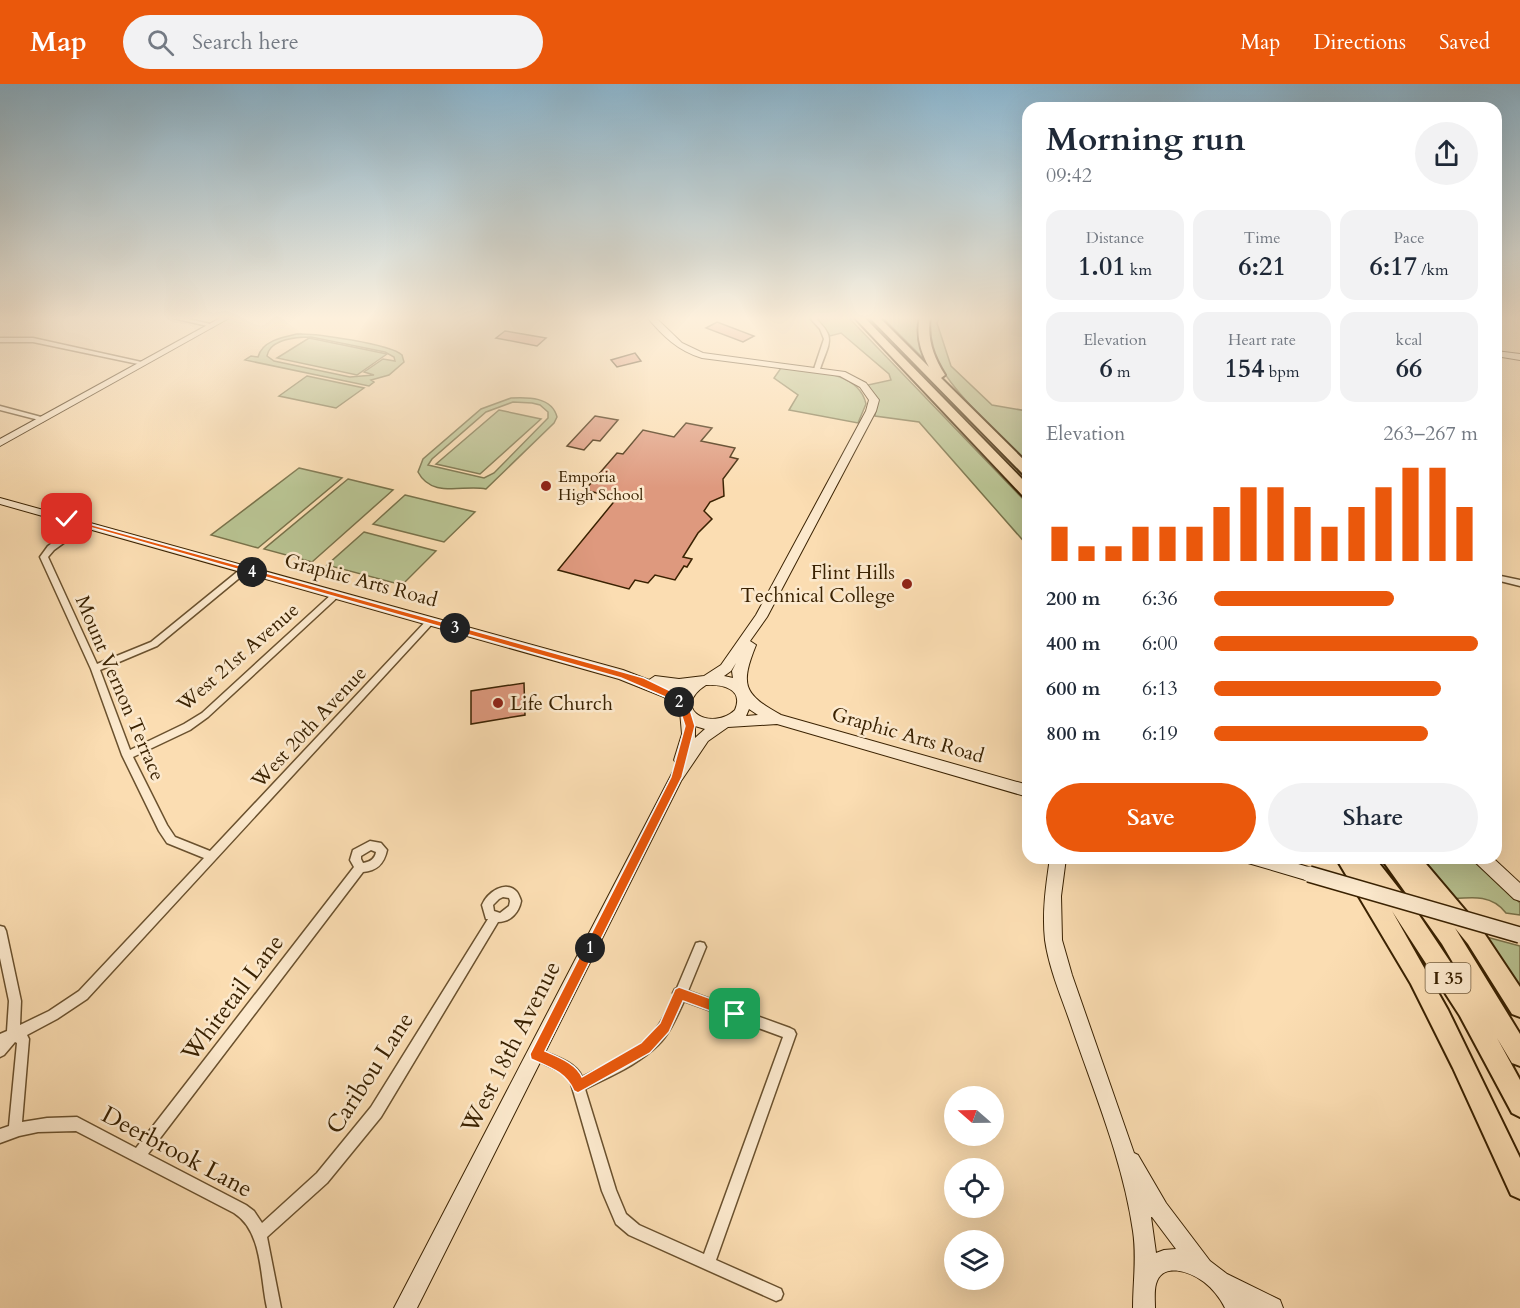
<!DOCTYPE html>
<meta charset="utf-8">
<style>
:root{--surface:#fff;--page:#f2f2f3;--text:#1f2937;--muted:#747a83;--accent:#ea580c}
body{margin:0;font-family:Cardo,serif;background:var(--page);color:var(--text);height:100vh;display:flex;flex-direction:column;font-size:22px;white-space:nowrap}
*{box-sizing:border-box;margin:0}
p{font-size:20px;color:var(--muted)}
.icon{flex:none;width:33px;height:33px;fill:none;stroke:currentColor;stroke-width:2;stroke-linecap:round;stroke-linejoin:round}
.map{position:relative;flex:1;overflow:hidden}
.sheet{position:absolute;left:1022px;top:18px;width:480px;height:762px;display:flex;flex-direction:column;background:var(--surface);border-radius:18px;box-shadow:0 6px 24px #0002}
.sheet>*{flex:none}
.needle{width:39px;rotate:290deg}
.tools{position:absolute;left:944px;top:1002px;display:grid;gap:12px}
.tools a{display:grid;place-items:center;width:60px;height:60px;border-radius:50%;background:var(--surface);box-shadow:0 6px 24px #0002;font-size:30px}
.pin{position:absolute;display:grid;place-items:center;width:51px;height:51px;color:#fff;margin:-26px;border-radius:12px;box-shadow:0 3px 9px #0006}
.km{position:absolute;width:30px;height:30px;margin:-15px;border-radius:50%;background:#222;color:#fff;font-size:16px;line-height:30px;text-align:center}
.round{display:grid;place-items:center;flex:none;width:63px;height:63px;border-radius:32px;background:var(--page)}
.summary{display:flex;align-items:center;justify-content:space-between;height:102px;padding:0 24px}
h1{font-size:33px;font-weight:600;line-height:45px}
.stats{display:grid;grid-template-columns:repeat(3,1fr);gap:9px;height:102px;padding:6px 24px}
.stats div{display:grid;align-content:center;border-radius:15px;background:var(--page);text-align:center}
.stats b{font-size:26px;font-weight:600}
.stats small{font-size:16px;font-weight:400}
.stats p{font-size:16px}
.chart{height:168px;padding:12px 24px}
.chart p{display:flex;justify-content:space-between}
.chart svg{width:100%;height:108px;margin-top:6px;stroke:var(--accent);stroke-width:6}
.action{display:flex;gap:12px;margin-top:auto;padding:12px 24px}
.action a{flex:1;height:69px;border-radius:36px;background:var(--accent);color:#fff;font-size:24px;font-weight:600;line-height:69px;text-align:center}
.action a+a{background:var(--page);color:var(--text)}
ul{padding:0 24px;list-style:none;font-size:20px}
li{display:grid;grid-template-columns:96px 72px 1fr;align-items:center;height:45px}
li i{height:15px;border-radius:8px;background:var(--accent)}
header{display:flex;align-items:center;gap:36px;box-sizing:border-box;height:84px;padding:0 30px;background:var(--accent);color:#fff}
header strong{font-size:28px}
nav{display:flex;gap:33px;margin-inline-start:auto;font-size:21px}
.search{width:420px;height:54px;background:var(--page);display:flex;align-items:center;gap:15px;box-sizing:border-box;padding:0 21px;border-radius:33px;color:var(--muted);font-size:22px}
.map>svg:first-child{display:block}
.green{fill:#b8c291;stroke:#79724a;stroke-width:1.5;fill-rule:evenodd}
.building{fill:#de997e;stroke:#3a2202;stroke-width:1.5}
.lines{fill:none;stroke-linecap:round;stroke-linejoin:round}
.street-casing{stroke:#6a512e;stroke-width:3}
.secondary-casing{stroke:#3a2202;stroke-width:2}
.highway-casing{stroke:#3a2202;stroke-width:4}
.street{fill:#fce9cd;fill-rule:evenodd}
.secondary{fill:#fce9cd;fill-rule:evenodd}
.highway{fill:#fbddb2;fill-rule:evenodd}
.secondary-bridge-casing{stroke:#3a2202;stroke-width:18;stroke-linecap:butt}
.secondary-bridge{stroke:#fce9cd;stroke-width:15}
.route{fill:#ea580c;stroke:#fff;stroke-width:1.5}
.poi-dot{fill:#8f2418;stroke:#fce9cd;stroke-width:2}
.labels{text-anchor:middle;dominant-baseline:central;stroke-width:5;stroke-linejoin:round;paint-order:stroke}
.far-poi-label{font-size:16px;fill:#3a2202;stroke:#fce9cd;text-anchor:start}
.shield{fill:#fce9cd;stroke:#745e3f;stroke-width:1.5}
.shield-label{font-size:18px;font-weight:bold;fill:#3a2202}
.poi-label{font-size:20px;fill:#3a2202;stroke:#fce9cd;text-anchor:end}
.street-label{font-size:20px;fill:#3a2202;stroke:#fce9cd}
.near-street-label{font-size:24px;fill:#3a2202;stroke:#fce9cd}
</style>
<header>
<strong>Map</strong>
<div class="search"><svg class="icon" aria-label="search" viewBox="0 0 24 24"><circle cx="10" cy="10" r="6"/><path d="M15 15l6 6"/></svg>Search here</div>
<nav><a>Map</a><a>Directions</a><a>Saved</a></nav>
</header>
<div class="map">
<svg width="1520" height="1224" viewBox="0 0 1520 1224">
<rect width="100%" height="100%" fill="#fbddb2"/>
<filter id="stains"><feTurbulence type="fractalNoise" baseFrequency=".00333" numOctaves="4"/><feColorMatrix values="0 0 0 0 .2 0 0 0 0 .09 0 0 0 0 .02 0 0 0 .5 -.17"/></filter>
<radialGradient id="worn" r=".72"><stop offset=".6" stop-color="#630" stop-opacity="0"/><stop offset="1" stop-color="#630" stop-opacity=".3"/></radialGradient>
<!-- green -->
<g class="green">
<polygon points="816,233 847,233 851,236 1027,419 1027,461 919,338 875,332 877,316 868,301 891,296 889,290 841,249 830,252"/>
<polygon points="882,233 921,233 920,247 926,273 923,274"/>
<path d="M929,233H940L937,239L951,282L992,321L1027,327V378C998,348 914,279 929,233Z"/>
<path d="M297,250C315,249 390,260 402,271L404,278L389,291L371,296L374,298L369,302L245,276L251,272L258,273C262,257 283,253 297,250ZM311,253L385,268L394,273L395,277L383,275L364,288L374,291L350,293L274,277L267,272C270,255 297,253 311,253Z"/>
<polygon points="309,254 387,270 357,291 277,274"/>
<path d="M781,284C808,287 859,286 866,320L858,339L789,326L798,311L774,294Z"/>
<polygon points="307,292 364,304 336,324 279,312"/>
<path d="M511,314C528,313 552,313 557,333L554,339L486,405C464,400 432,415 418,388L423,375L481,325ZM513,318L532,319L540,321L548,328V334L494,389L484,394L428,381L432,375L486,328Z"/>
<polygon points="499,326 541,335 480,390 436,380"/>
<polygon points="299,384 342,394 258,464 211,451"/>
<polygon points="348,395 393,406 312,478 264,465"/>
<polygon points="405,411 475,428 444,458 373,440"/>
<polygon points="364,448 436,467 402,501 327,481"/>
<path d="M1416,774H1473L1520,819V831L1506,829C1492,811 1474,813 1452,815Z"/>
<polygon points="1479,851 1520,862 1520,907"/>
</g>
<!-- building -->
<g class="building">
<polygon points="717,238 754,252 743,258 706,244"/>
<polygon points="505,247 546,254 537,262 496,254"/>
<polygon points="635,269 641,277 617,283 611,276"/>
<polygon points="595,332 618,336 600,357 593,356 584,366 567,362"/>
<polygon points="686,339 712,344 701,357 735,364 730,373 738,375 723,395 724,412 710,418 704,427 712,435 698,449 683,473 692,475 687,483 684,482 675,496 655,491 648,499 635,496 629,505 558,486 617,414 585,406 617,369 623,370 643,346 674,353"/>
<polygon points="524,599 525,631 471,640 471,607"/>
</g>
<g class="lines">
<defs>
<g id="street">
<polygon points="169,233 178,233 215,241 212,243"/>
<path d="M809,233H814C837,254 829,258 820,285L817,287L814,285L824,255L820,245Z"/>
<polygon points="0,254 33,254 146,279 143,281 33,258 0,258"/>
<polygon points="0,322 45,334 46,335 43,337 0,326"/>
<path d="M83,438H86L90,440L54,466L48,473L97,580L151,558L242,484H248L249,486L157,562L100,586L130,666L184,640L202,629L333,509H339L340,511L208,633L190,646L133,673L167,741L175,753L210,767L427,536H433L434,538L87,915L57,935L27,951L29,955L22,1038L47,1034L77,1033L136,1064L354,783L350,776L353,766L370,757L381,759L387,766C384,780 377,787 363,788L148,1070L246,1121L254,1127L262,1139L317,1089L371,1023L488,835H486L482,821C487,809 505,795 517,808C518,809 521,816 521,817C519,828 511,838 498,838L381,1033L327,1099L267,1153L281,1224H267C260,1194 263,1147 234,1129L76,1047L38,1048L19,1052L0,1059V1045L9,1042L17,959L15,958L4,971L0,973V950L7,947L9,917L0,874V842L4,843L6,847L21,917L20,941L49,927L79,907L204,774L167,759L159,747L122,671L91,585L40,473L48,462ZM371,766L376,768C375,775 370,778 363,779L361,775V772ZM503,813L509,814L510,817L509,822L500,829L494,827L493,821L499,815Z"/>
<polygon points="1496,491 1520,496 1520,502 1496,496"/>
<path d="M700,858L704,859L706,863L688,907L790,944L794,946L796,950L716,1176L781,1205L783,1210L781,1215L776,1217L629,1151L616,1140L602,1107L570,996L559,987L532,974L530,970L532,966L536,964L540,966C554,972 576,978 582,993C605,981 632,971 650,952C661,941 668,925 674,911L673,909L675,905L677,904L696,859ZM684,917L783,953L704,1170L639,1141L626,1130L616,1106L585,1005C610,992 638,981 658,961C670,949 677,932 684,917Z"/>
</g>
<g id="secondary">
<polygon points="222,233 231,233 0,362 0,355"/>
<path d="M647,233H655L682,259L703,269L845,288L866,299L879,316L876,327L767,533L750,557L756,561C740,601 743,610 781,631L1028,701V713L777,640L728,643L708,657L681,697L417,1224H394L677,680L674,676L682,650L680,627L664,613L619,595L0,420V414L623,586L649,596L655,592L679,595L704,592L721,581L756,531L866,327L869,316L860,303L840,292L702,274C678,267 663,252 647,233ZM736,579L732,587L733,594L724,592L731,587ZM706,601C723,600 744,605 735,626C712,648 669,625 706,601ZM672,605H683L680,611ZM749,625L758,631L746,632ZM695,642L705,645L695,654Z"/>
<polygon points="1496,267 1520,270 1520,276 1496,272"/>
<path d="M1050,774H1066L1061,812L1062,856L1072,891L1134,1069L1138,1071L1166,1119L1210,1177L1227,1190L1280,1216L1283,1224H1225C1220,1214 1213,1205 1204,1198C1191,1188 1162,1177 1156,1200C1154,1207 1155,1217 1155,1224H1133C1133,1198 1137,1173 1133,1147C1123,1076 1093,1006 1070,938C1061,912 1049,884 1045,856C1042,828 1046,801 1050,774ZM1151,1133H1152L1176,1165L1164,1166L1156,1169Z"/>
<polygon points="1246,774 1278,774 1315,785 1317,790 1315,795 1309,797 1248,779"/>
<polygon points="1474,774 1493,774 1520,799 1520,817 1514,815 1476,779"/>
</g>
<g id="highway">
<polygon points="854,233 864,233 1028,401 1028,413 1023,412"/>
<path d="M869,233H879L929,283C920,267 916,251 920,233H930C927,255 933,272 945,291L941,294L1028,380V392L1024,391Z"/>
<polygon points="1336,774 1375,774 1415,825 1469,906 1442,860 1381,774 1421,774 1482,846 1520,903 1520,933 1512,930 1468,860 1455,844 1520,950 1520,982 1512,979 1497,954 1520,996 1520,1033 1512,1029 1460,932 1392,827 1448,926 1520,1074 1520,1115 1511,1111 1453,984 1411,900"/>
</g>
</defs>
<!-- street casing -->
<use href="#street" class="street-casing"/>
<!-- secondary casing -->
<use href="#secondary" class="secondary-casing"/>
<!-- highway casing -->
<use href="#highway" class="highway-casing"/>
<!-- street -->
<use href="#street" class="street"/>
<!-- secondary -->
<use href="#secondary" class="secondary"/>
<!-- highway -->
<use href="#highway" class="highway"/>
<defs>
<polyline id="secondary-bridge" points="1309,790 1520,851"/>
</defs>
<!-- secondary-bridge casing -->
<use href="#secondary-bridge" class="secondary-bridge-casing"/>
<!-- secondary-bridge -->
<use href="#secondary-bridge" class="secondary-bridge"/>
</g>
<!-- sky -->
<linearGradient id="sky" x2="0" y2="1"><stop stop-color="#8bb7d1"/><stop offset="0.58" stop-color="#fdf0dc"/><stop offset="1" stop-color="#fdf0dc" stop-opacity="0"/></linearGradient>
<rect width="1520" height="404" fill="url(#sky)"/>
<!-- route -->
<path class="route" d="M64,433L623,588L644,594L679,611L689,622L695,642L682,693L545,967C558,973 576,979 582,993L641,959L660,939L675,905L679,903L739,925L741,930L739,934L735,936L683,917L669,948L650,969L578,1009L574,1007C566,988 549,983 531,975L530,970L671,693L685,642L679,623L672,616L621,594L64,436Z"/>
<!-- markers -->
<g class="poi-dot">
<circle cx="546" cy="402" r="6"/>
<circle cx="907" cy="500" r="6"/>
<circle cx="498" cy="619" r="6"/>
</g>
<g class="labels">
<!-- far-poi labels -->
<g class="far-poi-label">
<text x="558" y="393">Emporia<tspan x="558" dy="18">High School</tspan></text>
</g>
<!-- shield labels -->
<rect class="shield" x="1425.5" y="879" width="45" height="30" rx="4.5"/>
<g class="shield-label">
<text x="1448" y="894">I 35</text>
</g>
<!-- poi labels -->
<g class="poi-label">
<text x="895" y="488">Flint Hills<tspan x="895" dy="23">Technical College</tspan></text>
<text x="510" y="619" text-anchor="start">Life Church</text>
</g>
<!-- street labels -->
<g class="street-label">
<text transform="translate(361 496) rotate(15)">Graphic Arts Road</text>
<text transform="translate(238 573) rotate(-41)">West 21st Avenue</text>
<text transform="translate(120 604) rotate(67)">Mount Vernon Terrace</text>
<text transform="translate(309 643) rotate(-47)">West 20th Avenue</text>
<text transform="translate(908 651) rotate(16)">Graphic Arts Road</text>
</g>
<!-- near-street labels -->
<g class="near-street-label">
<text transform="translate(233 914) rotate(-53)">Whitetail Lane</text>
<text transform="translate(511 963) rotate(-63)">West 18th Avenue</text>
<text transform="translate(370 989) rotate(-57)">Caribou Lane</text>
<text transform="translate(177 1068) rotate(28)">Deerbrook Lane</text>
</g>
</g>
<rect width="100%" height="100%" filter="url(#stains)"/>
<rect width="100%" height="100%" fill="url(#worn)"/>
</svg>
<div class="tools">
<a><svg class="needle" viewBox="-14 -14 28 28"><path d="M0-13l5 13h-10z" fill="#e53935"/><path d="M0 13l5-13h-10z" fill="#747a83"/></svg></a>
<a><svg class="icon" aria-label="locate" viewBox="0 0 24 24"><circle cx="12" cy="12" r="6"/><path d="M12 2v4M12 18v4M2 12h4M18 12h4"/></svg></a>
<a><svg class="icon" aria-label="layers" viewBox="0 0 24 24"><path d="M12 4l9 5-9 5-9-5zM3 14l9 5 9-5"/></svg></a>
</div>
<div class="pin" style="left:735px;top:930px;background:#1e9e55"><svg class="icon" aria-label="arrive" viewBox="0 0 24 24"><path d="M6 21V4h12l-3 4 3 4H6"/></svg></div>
<div class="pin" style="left:67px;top:435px;background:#d93025"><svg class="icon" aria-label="check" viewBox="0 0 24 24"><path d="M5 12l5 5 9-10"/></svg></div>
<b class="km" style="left:590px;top:864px">1</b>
<b class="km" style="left:679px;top:618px">2</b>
<b class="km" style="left:455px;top:544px">3</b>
<b class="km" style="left:252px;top:488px">4</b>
<section class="sheet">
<div class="summary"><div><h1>Morning run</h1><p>09:42</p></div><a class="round"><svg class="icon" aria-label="share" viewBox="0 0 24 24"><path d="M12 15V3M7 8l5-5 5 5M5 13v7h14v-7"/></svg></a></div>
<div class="stats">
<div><p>Distance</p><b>1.01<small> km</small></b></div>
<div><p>Time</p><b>6:21</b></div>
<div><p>Pace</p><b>6:17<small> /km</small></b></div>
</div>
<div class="stats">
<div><p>Elevation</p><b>6<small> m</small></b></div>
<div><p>Heart rate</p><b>154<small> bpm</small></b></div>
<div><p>kcal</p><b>66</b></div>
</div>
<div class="chart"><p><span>Elevation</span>263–267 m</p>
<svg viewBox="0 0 160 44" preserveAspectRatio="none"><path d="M5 44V30M15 44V38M25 44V38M35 44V30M45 44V30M55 44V30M65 44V22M75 44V14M85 44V14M95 44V22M105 44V30M115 44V22M125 44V14M135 44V6M145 44V6M155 44V22"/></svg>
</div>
<ul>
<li><b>200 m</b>6:36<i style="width:68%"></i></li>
<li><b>400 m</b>6:00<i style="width:100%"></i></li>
<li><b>600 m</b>6:13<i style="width:86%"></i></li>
<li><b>800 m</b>6:19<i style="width:81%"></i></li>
</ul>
<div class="action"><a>Save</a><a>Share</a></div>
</section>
</div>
